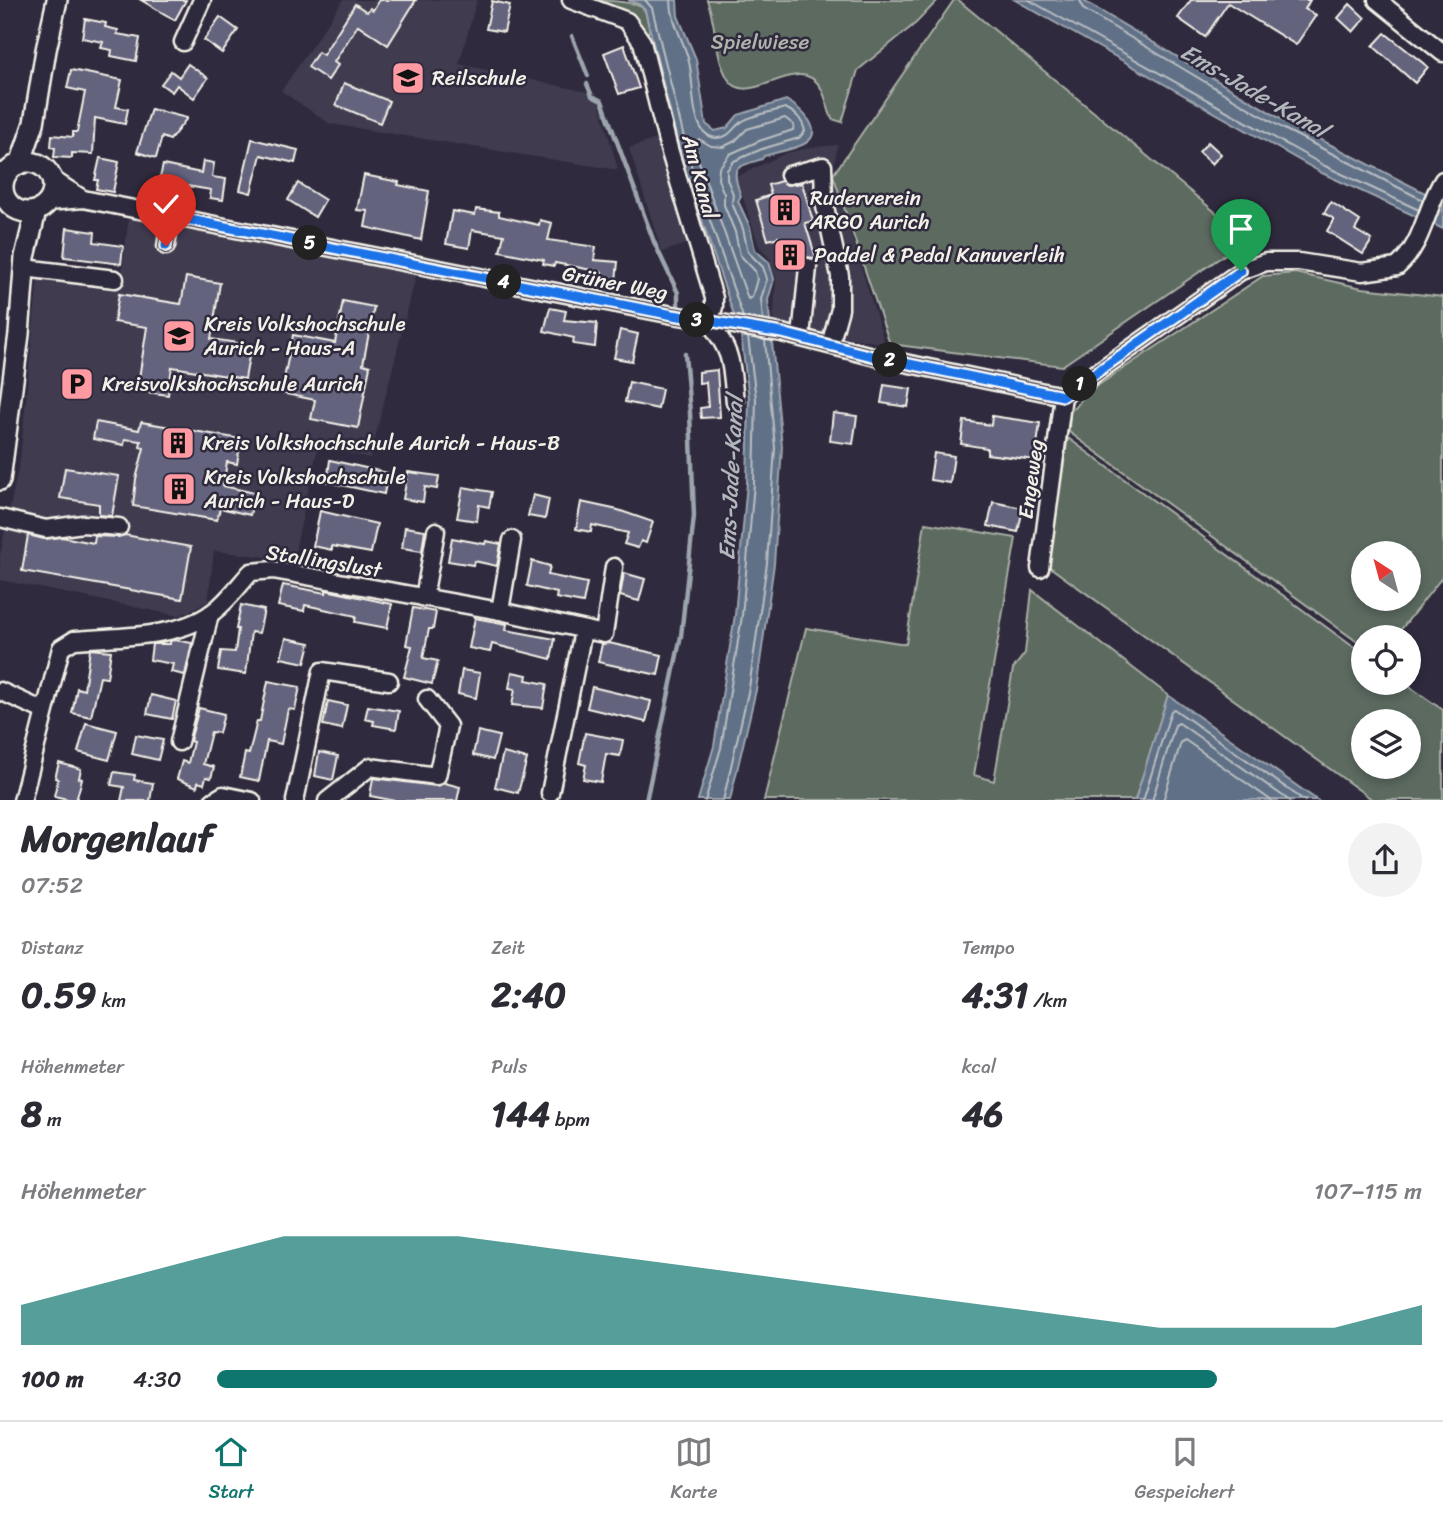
<!DOCTYPE html>
<html lang="de">
<meta charset="utf-8">
<style>
:root{--surface:#fff;--page:#f2f2f3;--text:#2b2b33;--muted:#7c7c81;--line:#e1e1e2;--accent:#0f766e}
body{margin:0;font-family:Sriracha,sans-serif;background:var(--page);color:var(--text);height:100vh;display:flex;flex-direction:column;font-size:26px;white-space:nowrap}
*{box-sizing:border-box;margin:0}
p{font-size:23px;color:var(--muted)}
.icon{flex:none;width:38px;height:38px;fill:none;stroke:currentColor;stroke-width:2;stroke-linecap:round;stroke-linejoin:round}
.map{position:relative;height:800px;overflow:hidden}
.side{display:flex;flex-direction:column;background:var(--surface);flex:1}
.side>*{flex:none}
.needle{width:46px;rotate:324deg}
.buttons{position:absolute;left:1351px;top:541px;display:grid;gap:14px}
.buttons a{display:grid;place-items:center;width:70px;height:70px;border-radius:50%;background:var(--surface);box-shadow:0 4px 10px #0003;font-size:35px}
.pin{position:absolute;display:grid;place-items:center;width:60px;height:60px;color:#fff;margin:-72px -30px;border-radius:50% 50% 50% 0;rotate:-45deg;box-shadow:0 0 7px #0007}
.pin .icon{rotate:45deg}
.km{position:absolute;width:35px;height:35px;margin:-18px;border-radius:50%;background:#222;color:#fff;font-size:19px;line-height:35px;text-align:center}
.round{display:grid;place-items:center;flex:none;width:74px;height:74px;border-radius:37px;background:var(--page)}
.headline{display:flex;align-items:center;justify-content:space-between;height:119px;padding:0 21px}
h1{font-size:38px;font-weight:700;line-height:52px}
.stats{display:grid;grid-template-columns:repeat(3,1fr);gap:10px;height:119px;padding:7px 21px}
.stats div{display:grid;align-content:center}
.stats b{font-size:35px;font-weight:700}
.stats small{font-size:19px;font-weight:400}
.stats p{font-size:19px}
.chart{height:196px;padding:14px 21px}
.chart p{display:flex;justify-content:space-between}
.chart svg{width:100%;height:126px;margin-top:7px;fill:var(--accent);opacity:.7}
ul{padding:0 21px;list-style:none;font-size:23px}
li{display:grid;grid-template-columns:112px 84px 1fr;align-items:center;height:52px}
li i{height:18px;border-radius:9px;background:var(--accent)}
.tabs{display:flex;justify-content:space-around;align-items:center;height:98px;border-top:2px solid var(--line);background:var(--surface);font-size:19px;color:var(--muted)}
.tabs a{display:grid;justify-items:center;gap:4px}
.tabs .on{color:var(--accent)}
.map>svg:first-child{display:block}
.built{fill:#3f3b50}
.green{fill:#5c6a60;stroke:#a8aea4;stroke-width:2;fill-rule:evenodd}
.water{fill:#617187;stroke:#9ca4ae;stroke-width:2}
.lines{fill:none;stroke-linecap:round;stroke-linejoin:round}
.shore{stroke:#b9bec1;stroke-width:2}
.stream{stroke:#9ca4ae;stroke-width:4.5}
.building{fill:#63647e;stroke:#f4f1e8;stroke-width:2}
.minor-casing{stroke:#f4f1e8;stroke-width:21}
.major-casing{stroke:#f4f1e8;stroke-width:24}
.minor{stroke:#2f2a3d;stroke-width:16}
.major{stroke:#2f2a3d;stroke-width:19}
.route-casing{stroke:#fff;stroke-width:14}
.route{stroke:#1a73e8;stroke-width:9}
.labels{text-anchor:middle;dominant-baseline:central;stroke-width:5;stroke-linejoin:round;paint-order:stroke}
.park-label{font-size:21px;fill:#b0b4ab;stroke:#2f2a3d}
.poi-label{font-size:21px;fill:#f4f1e8;stroke:#2f2a3d;text-anchor:start}
.street-label{font-size:21px;fill:#f4f1e8;stroke:#2f2a3d}
.water-label{font-size:23px;font-style:italic;fill:#b2b7bc;stroke:#2f2a3d}
</style>
<div class="map">
<svg width="1443" height="801" viewBox="0 0 1443 801">
<rect width="100%" height="100%" fill="#2f2a3d"/>
<filter id="ink" filterUnits="userSpaceOnUse"><feTurbulence type="fractalNoise" baseFrequency=".0143" numOctaves="2"/><feDisplacementMap in="SourceGraphic" scale="14" xChannelSelector="R" yChannelSelector="G"/><feConvolveMatrix kernelMatrix="1 2 1 2 8 2 1 2 1" color-interpolation-filters="sRGB"/></filter>
<g filter="url(#ink)">
<!-- built -->
<g class="built">
<polygon points="343,0 477,0 459,64 597,94 618,170 330,124 281,91"/>
<polygon points="659,138 692,242 662,252 629,148"/>
<polygon points="838,145 832,174 885,344 773,324 776,279 770,259 759,246 736,177 786,153 812,147"/>
<polygon points="129,215 295,250 417,272 370,458 318,447 293,560 214,551 208,602 179,616 0,580 0,555 20,459 38,277 120,288"/>
</g>
<!-- green -->
<g class="green">
<path d="M583,0C599,0 632,0 643,8C647,13 647,23 650,29L644,40Z"/>
<path d="M707,0H938L916,23L858,70L842,122L832,119C828,110 826,97 821,88C799,50 748,111 728,79C714,55 717,25 707,0Z"/>
<polygon points="954,0 958,0 1237,230 1227,253 1062,366 890,344 833,175"/>
<path d="M1295,273L1362,288L1443,297V576L1395,637H1363V646L1069,432L1070,411L1076,407L1085,394L1263,276ZM1409,553V598H1363V553Z"/>
<path d="M1068,438L1363,654V682L1404,683L1443,710V800H1373L1047,565ZM1363,721H1409V766H1363Z"/>
<polygon points="925,523 1016,538 974,775 994,781 1013,669 1025,653 1032,590 1168,695 1135,800 764,800 806,628 906,644"/>
</g>
<!-- water -->
<g class="water">
<path d="M628,0H677L678,16L696,59L706,124L715,131L727,128L738,115L786,100C800,108 829,133 802,145C790,150 776,152 764,156L762,159C735,168 730,166 741,196L738,201L750,227L755,250L769,262L774,279L768,300L782,447L774,564L756,690L730,800H698L714,746L735,615L747,483L749,398L741,336L683,164L645,10L639,4Z"/>
<polygon points="1015,0 1082,0 1288,123 1443,202 1443,229 1322,173"/>
<polygon points="1168,695 1317,800 1135,800"/>
</g>
<g class="lines">
<!-- shore -->
<g class="shore">
<polyline points="645,0 652,8 690,162 743,317"/>
<path d="M671,0C671,23 684,40 689,62C694,83 691,107 700,126C703,133 710,138 717,138C731,138 733,126 743,121C755,114 772,112 785,108C796,113 802,119 805,131L799,138L762,149L734,161L727,170V179L733,194L732,203L743,229L748,252L763,267L767,279L761,299L763,320"/>
<polyline points="1029,0 1325,166 1419,210"/>
<polyline points="1080,0 1083,9 1284,129 1423,200"/>
<polygon points="785,118 794,125 793,130 759,141 730,154 719,168 718,179 724,194 724,205 735,232 740,255 755,271 757,279 752,297 748,299 698,159 695,142 699,139 711,146 723,147 735,141 747,129"/>
<polyline points="705,801 721,748 742,616 754,484 756,399 748,337"/>
<polyline points="723,801 749,688 767,563 775,448 765,340"/>
<polyline points="1143,801 1171,711 1174,709 1305,801"/>
<polyline points="1152,801 1175,725 1179,723 1290,801"/>
<polyline points="1163,801 1181,742 1185,740 1272,801"/>
</g>
<!-- stream -->
<g class="stream">
<polyline points="572,36 588,76"/>
<polyline points="587,84 592,96 602,101 654,242 678,293 678,306"/>
<polyline points="646,801 681,636 694,516 690,413 685,354"/>
</g>
</g>
<!-- building -->
<g class="building">
<polygon points="141,0 186,0 175,20"/>
<polygon points="379,0 416,0 388,45 358,25 334,62 338,65 328,80 308,67 318,52 323,55 355,4 367,12 370,8 373,10"/>
<polygon points="1191,0 1310,0 1305,9 1316,15 1296,45 1228,3 1205,37 1178,18"/>
<polygon points="492,1 510,5 504,32 486,29"/>
<polygon points="1350,4 1365,18 1353,32 1338,18"/>
<polygon points="220,17 238,30 222,53 204,40"/>
<polygon points="85,19 106,23 105,27 118,30 117,34 140,38 136,61 111,56 112,50 101,48 103,42 82,38"/>
<polygon points="1385,33 1428,67 1415,83 1373,46"/>
<polygon points="624,45 639,88 619,94 604,53"/>
<polygon points="188,64 208,78 194,98 177,85 172,92 161,84 171,71 179,77"/>
<polygon points="71,70 122,80 116,107 128,109 125,124 95,118 93,154 72,153 72,158 54,157 55,148 51,147 52,135 73,137 73,132 77,132 85,92 67,88"/>
<polygon points="344,83 389,101 380,123 336,105"/>
<polygon points="151,109 187,118 170,140 162,137 156,158 137,152"/>
<polygon points="252,139 298,150 295,163 261,155 251,193 240,190"/>
<polygon points="1208,142 1221,154 1212,164 1199,152"/>
<polygon points="100,158 119,162 113,192 96,189 98,180 95,180"/>
<polygon points="203,161 214,163 212,177 226,179 223,200 210,198 211,190 187,186 186,192 158,186 163,165 201,173"/>
<polygon points="364,175 399,182 398,185 429,191 421,240 365,227 368,211 357,210"/>
<polygon points="781,181 787,185 802,183 813,221 805,223 816,258 804,257 798,265 788,268 778,237 768,240 756,200 771,195 768,185"/>
<polygon points="298,183 325,200 315,217 288,200"/>
<polygon points="1331,202 1360,221 1355,230 1372,240 1363,254 1327,231 1334,219 1324,213"/>
<polygon points="476,209 499,212 499,216 539,225 540,220 552,223 548,240 596,247 594,260 618,262 616,281 601,280 602,272 555,263 554,266 543,264 544,260 500,251 504,235 472,230 469,248 446,244 452,211 475,215"/>
<polygon points="67,228 95,232 94,242 123,246 121,264 64,257"/>
<polygon points="186,277 220,283 211,339 251,345 245,379 172,367 168,395 137,391 147,327 114,322 119,294 181,304"/>
<polygon points="343,301 374,307 363,364 370,366 358,428 311,419 315,400 281,393 293,335 335,343"/>
<polygon points="550,308 566,311 564,320 597,323 595,347 573,344 574,338 544,331"/>
<polygon points="620,330 638,334 632,361 614,358"/>
<polygon points="717,370 720,417 701,418 700,408 708,407 706,382 699,383 699,372"/>
<polygon points="629,382 662,389 658,409 625,402"/>
<polygon points="884,385 911,389 908,407 881,403"/>
<polygon points="833,413 857,416 853,444 830,441"/>
<polygon points="992,416 1040,423 1035,460 987,454 987,448 961,444 964,421 991,425"/>
<polygon points="96,422 139,430 141,422 241,439 237,464 227,462 223,486 255,493 250,515 220,508 217,520 133,506 136,479 144,448 140,447 141,441 125,439 124,445 93,439"/>
<polygon points="934,453 954,456 950,483 930,480"/>
<polygon points="330,460 388,473 384,494 327,482"/>
<polygon points="65,468 119,476 112,516 99,515 99,504 60,498"/>
<polygon points="408,472 439,476 437,489 425,487 423,502 403,499"/>
<polygon points="463,487 492,492 489,507 479,505 477,521 457,518"/>
<polygon points="533,495 549,499 545,519 528,516"/>
<polygon points="581,502 618,510 653,522 646,543 641,541 638,548 624,544 628,533 592,525 591,532 576,529"/>
<polygon points="993,502 1023,508 1018,532 988,526"/>
<polygon points="320,511 377,524 371,553 332,546 332,550 313,546"/>
<polygon points="405,527 425,530 422,551 402,548"/>
<polygon points="28,535 44,539 62,537 94,543 95,536 118,537 125,535 191,547 182,599 22,571"/>
<polygon points="452,538 485,544 486,541 501,544 497,566 474,561 473,565 448,561"/>
<polygon points="532,561 550,566 548,575 587,583 583,603 556,598 557,593 527,586"/>
<polygon points="624,573 645,579 639,601 620,596"/>
<polygon points="283,585 326,593 326,590 392,604 387,628 355,622 356,616 305,605 304,611 278,606"/>
<polygon points="241,605 264,610 259,633 251,632 246,674 218,670 221,651 235,652 238,629 236,629"/>
<polygon points="413,608 436,612 433,629 429,629 423,658 438,661 432,684 404,677 412,646 406,645"/>
<polygon points="475,618 507,624 506,630 555,639 551,659 492,644 490,652 469,648"/>
<polygon points="286,638 310,643 305,663 281,658"/>
<polygon points="175,640 192,643 185,675 171,672 173,664 150,660 152,644 170,644 170,641"/>
<polygon points="609,643 662,655 658,675 598,662 602,644"/>
<polygon points="90,649 111,651 107,678 100,677 91,717 72,713 77,688 84,690"/>
<polygon points="462,670 480,673 476,698 458,694"/>
<polygon points="512,672 527,675 526,680 547,684 543,708 512,705 515,689 509,688"/>
<polygon points="268,681 300,687 295,710 288,709 281,744 267,741 259,781 240,777 245,753 249,754 257,721 260,721"/>
<polygon points="592,687 651,701 646,722 587,708"/>
<polygon points="151,695 176,701 172,719 147,714"/>
<polygon points="328,701 347,705 342,729 323,725"/>
<polygon points="368,706 399,711 396,729 373,725 374,721 365,719"/>
<polygon points="199,708 224,714 219,733 211,732 203,764 214,767 211,778 206,777 204,784 198,782 197,787 177,779 182,761 188,763 193,742 190,741"/>
<polygon points="86,723 117,731 109,760 78,752"/>
<polygon points="478,731 499,736 493,760 473,755"/>
<polygon points="585,733 623,740 620,756 606,754 601,782 583,779 586,765 579,763"/>
<polygon points="136,735 163,740 158,760 132,754"/>
<polygon points="319,752 338,756 333,780 315,776"/>
<polygon points="503,753 527,759 518,793 495,787"/>
<polygon points="59,763 81,769 79,778 82,779 76,801 54,796 58,779 55,778"/>
<polygon points="114,772 135,775 134,780 153,783 150,801 121,801 124,787 111,785"/>
<polygon points="373,778 436,786 445,783 460,787 457,801 396,801 370,796"/>
</g>
<g class="lines">
<defs>
<g id="minor">
<polyline points="571,0 627,21 642,42 669,149 714,298 714,307 709,322"/>
<polyline points="1377,0 1443,53"/>
<polyline points="183,42 202,0"/>
<polyline points="0,172 8,172"/>
<polyline points="789,175 823,166 824,202 840,276 840,309 830,345"/>
<polyline points="52,179 83,199"/>
<polyline points="0,194 4,196"/>
<path d="M48,202L83,199L673,315L782,333L876,357L1063,396L1241,271L1266,262H1299L1362,272L1397,267C1425,242 1425,208 1443,180"/>
<polyline points="166,246 171,216"/>
<polyline points="24,268 115,279"/>
<path d="M709,322C733,354 731,362 735,402"/>
<polyline points="801,337 808,267"/>
<polyline points="0,518 46,529 83,524 119,527"/>
<polyline points="1040,568 1063,396"/>
<polyline points="424,598 436,531"/>
<polyline points="500,611 512,540"/>
<polyline points="0,691 44,711"/>
<polyline points="179,742 210,614"/>
<polyline points="550,793 583,631"/>
<path d="M22,801L61,648L74,640C118,636 177,639 213,612C228,601 239,585 251,572L273,570L500,611L604,634L614,567"/>
<polyline points="213,801 223,795 252,801"/>
<polyline points="295,801 322,671 389,681"/>
<polyline points="327,801 370,767 437,776 448,726 427,699"/>
</g>
<g id="major">
<circle cx="28" cy="187" r="25"/>
<polyline points="20,164 34,123 46,50 57,0"/>
<polyline points="0,480 19,334 25,257 36,211"/>
</g>
</defs>
<!-- minor casing -->
<use href="#minor" class="minor-casing"/>
<!-- major casing -->
<use href="#major" class="major-casing"/>
<!-- minor -->
<use href="#minor" class="minor"/>
<!-- major -->
<use href="#major" class="major"/>
</g>
</g>
<g class="lines" filter="url(#ink)">
<defs>
<polyline id="route" points="166,246 170,216 673,315 782,333 876,357 1063,396 1241,271"/>
</defs>
<!-- route casing -->
<use href="#route" class="route-casing"/>
<!-- route -->
<use href="#route" class="route"/>
</g>
<!-- icons -->
<defs>
<symbol id="school-square" viewBox="-11 -11 22 22"><rect x="-9" y="-9" width="18" height="18" rx="4" fill="#ff9aa2" stroke="#2f2a3d"/><path d="M0-5L7-2L0 1L-7-2ZM-4 1L0 2.5L4 1V4Q0 6-4 4Z" fill="#111"/></symbol>
<symbol id="building-square" viewBox="-11 -11 22 22"><rect x="-9" y="-9" width="18" height="18" rx="4" fill="#ff9aa2" stroke="#2f2a3d"/><path d="M-4-6H4V6H1V3H-1V6H-4ZM-2.5-4.3h1.7v1.8h-1.7ZM.8-4.3h1.7v1.8H.8ZM-2.5-1h1.7V.8h-1.7ZM.8-1h1.7V.8H.8Z" fill="#111"/></symbol>
<symbol id="university-square" viewBox="-11 -11 22 22"><rect x="-9" y="-9" width="18" height="18" rx="4" fill="#ff9aa2" stroke="#2f2a3d"/><path d="M0-5L7-2L0 1L-7-2ZM-4 1L0 2.5L4 1V4Q0 6-4 4Z" fill="#111"/></symbol>
<symbol id="parking-square" viewBox="-11 -11 22 22"><rect x="-9" y="-9" width="18" height="18" rx="4" fill="#ff9aa2" stroke="#2f2a3d"/><path d="M-3.5-5.5H1a3.5 3.5 0 0 1 0 7H-1V5.5H-3.5ZM-1-3.4V-.6H.8a1.4 1.4 0 0 0 0-2.8Z" fill="#111"/></symbol>
</defs>
<g fill-rule="evenodd">
<use href="#school-square" x="389" y="59" width="38" height="38"/>
<use href="#building-square" x="766" y="191" width="38" height="38"/>
<use href="#building-square" x="771" y="236" width="38" height="38"/>
<use href="#university-square" x="160" y="317" width="38" height="38"/>
<use href="#parking-square" x="58" y="365" width="38" height="38"/>
<use href="#building-square" x="159" y="424" width="38" height="38"/>
<use href="#building-square" x="160" y="470" width="38" height="38"/>
</g>
<g class="labels">
<!-- park labels -->
<g class="park-label">
<text x="760" y="42">Spielwiese</text>
</g>
<!-- poi labels -->
<g class="poi-label">
<text x="432" y="78">Reilschule</text>
<text x="810" y="198">Ruderverein<tspan x="810" dy="24">ARGO Aurich</tspan></text>
<text x="814" y="255">Paddel &amp; Pedal Kanuverleih</text>
<text x="204" y="324">Kreis Volkshochschule<tspan x="204" dy="24">Aurich - Haus-A</tspan></text>
<text x="102" y="384">Kreisvolkshochschule Aurich</text>
<text x="202" y="443">Kreis Volkshochschule Aurich - Haus-B</text>
<text x="204" y="477">Kreis Volkshochschule<tspan x="204" dy="24">Aurich - Haus-D</tspan></text>
</g>
<!-- street labels -->
<g class="street-label">
<text transform="translate(700 177) rotate(75)">Am Kanal</text>
<text transform="translate(615 283) rotate(11)">Grüner Weg</text>
<text transform="translate(1031 479) rotate(-82)">Engeweg</text>
<text transform="translate(324 561) rotate(9)">Stallingslust</text>
</g>
<!-- water labels -->
<g class="water-label">
<text transform="translate(1254 91) rotate(30)">Ems-Jade-Kanal</text>
<text transform="translate(731 478) rotate(-87)">Ems-Jade-Kanal</text>
</g>
</g>
</svg>
<div class="buttons">
<a><svg class="needle" viewBox="-14 -14 28 28"><path d="M0-13l5 13h-10z" fill="#e53935"/><path d="M0 13l5-13h-10z" fill="#7c7c81"/></svg></a>
<a><svg class="icon" aria-label="locate" viewBox="0 0 24 24"><circle cx="12" cy="12" r="6"/><path d="M12 2v4M12 18v4M2 12h4M18 12h4"/></svg></a>
<a><svg class="icon" aria-label="layers" viewBox="0 0 24 24"><path d="M12 4l9 5-9 5-9-5zM3 14l9 5 9-5"/></svg></a>
</div>
<div class="pin" style="left:1241px;top:271px;background:#1e9e55"><svg class="icon" aria-label="arrive" viewBox="0 0 24 24"><path d="M6 21V4h12l-3 4 3 4H6"/></svg></div>
<div class="pin" style="left:166px;top:246px;background:#d93025"><svg class="icon" aria-label="check" viewBox="0 0 24 24"><path d="M5 12l5 5 9-10"/></svg></div>
<b class="km" style="left:1080px;top:384px">1</b>
<b class="km" style="left:890px;top:360px">2</b>
<b class="km" style="left:697px;top:320px">3</b>
<b class="km" style="left:504px;top:282px">4</b>
<b class="km" style="left:310px;top:243px">5</b>
</div>
<section class="side">
<div class="headline"><div><h1>Morgenlauf</h1><p>07:52</p></div><a class="round"><svg class="icon" aria-label="share" viewBox="0 0 24 24"><path d="M12 15V3M7 8l5-5 5 5M5 13v7h14v-7"/></svg></a></div>
<div class="stats">
<div><p>Distanz</p><b>0.59<small> km</small></b></div>
<div><p>Zeit</p><b>2:40</b></div>
<div><p>Tempo</p><b>4:31<small> /km</small></b></div>
</div>
<div class="stats">
<div><p>Höhenmeter</p><b>8<small> m</small></b></div>
<div><p>Puls</p><b>144<small> bpm</small></b></div>
<div><p>kcal</p><b>46</b></div>
</div>
<div class="chart"><p><span>Höhenmeter</span>107–115 m</p>
<svg viewBox="0 0 160 44" preserveAspectRatio="none"><path d="M0 44V30L10 22L20 14L30 6L40 6L50 6L60 10L70 14L80 18L90 22L100 26L110 30L120 34L130 38L140 38L150 38L160 30V44z"/></svg>
</div>
<ul>
<li><b>100 m</b>4:30<i style="width:83%"></i></li>
</ul>
</section>
<nav class="tabs">
<a class="on"><svg class="icon" aria-label="home" viewBox="0 0 24 24"><path d="M3 11l9-7 9 7M6 9v11h12V9"/></svg>Start</a>
<a><svg class="icon" aria-label="map" viewBox="0 0 24 24"><path d="M3 6l6-2 6 2 6-2v14l-6 2-6-2-6 2zM9 4v14M15 6v14"/></svg>Karte</a>
<a><svg class="icon" aria-label="saved" viewBox="0 0 24 24"><path d="M7 4h10v16l-5-4-5 4z"/></svg>Gespeichert</a>
</nav>
